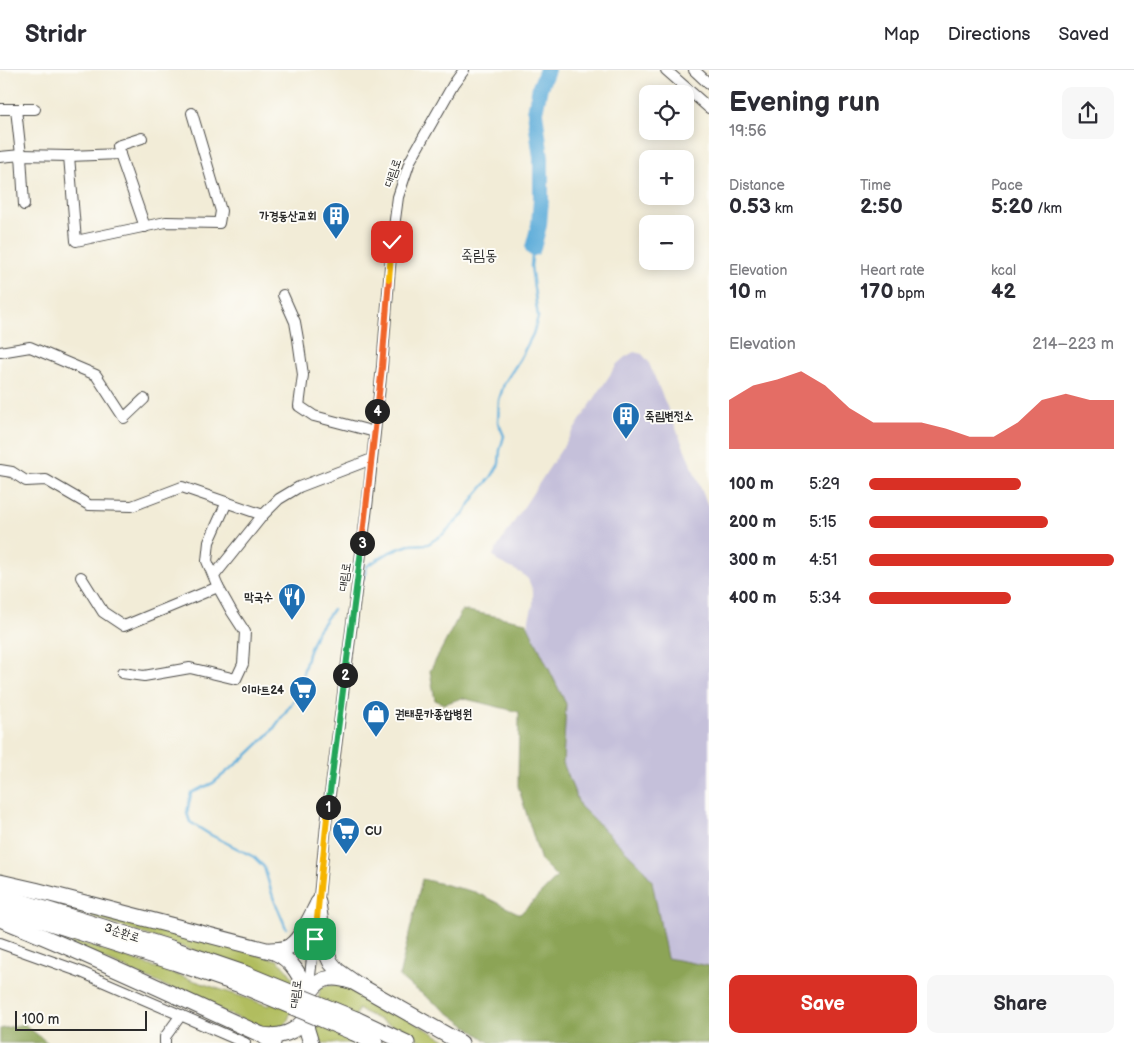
<!DOCTYPE html>
<meta charset="utf-8">
<style>
:root{--surface:#fff;--page:#f7f7f7;--text:#2b2b33;--muted:#7c7c81;--line:#e1e1e2;--accent:#d93025}
body{margin:0;font-family:"Balsamiq Sans","Poor Story",sans-serif;background:var(--page);color:var(--text);height:100vh;display:flex;flex-direction:column;font-size:19px;white-space:nowrap}
*{box-sizing:border-box;margin:0}
p{font-size:16px;color:var(--muted)}
.icon{flex:none;width:28px;height:28px;fill:none;stroke:currentColor;stroke-width:2;stroke-linecap:round;stroke-linejoin:round}
.map{position:relative;flex:1;overflow:hidden}
.sheet{display:flex;flex-direction:column;background:var(--surface);width:425px}
.sheet>*{flex:none}
.tools{position:absolute;left:639px;top:15px;display:grid;gap:10px}
.tools a{display:grid;place-items:center;width:55px;height:55px;border-radius:10px;background:var(--surface);box-shadow:0 2px 12px #0003;font-size:25px}
.scale{position:absolute;left:15px;bottom:12px;width:132px;box-sizing:border-box;padding-left:5px;border:2px solid #2b2b2b;border-top:0;font-size:14px;line-height:18px;white-space:nowrap;color:#2b2b2b;-webkit-text-stroke:4px #fdfcf7;paint-order:stroke}
.pin{position:absolute;display:grid;place-items:center;width:42px;height:42px;color:#fff;margin:-21px;border-radius:10px;box-shadow:0 2px 8px #0006}
.km{position:absolute;width:25px;height:25px;margin:-12px;border-radius:50%;background:#222;color:#fff;font-size:14px;line-height:25px;text-align:center}
.round{display:grid;place-items:center;flex:none;width:52px;height:52px;border-radius:10px;background:var(--page)}
.overview{display:flex;align-items:center;justify-content:space-between;height:85px;padding:0 20px}
h1{font-size:28px;font-weight:800;line-height:38px}
.stats{display:grid;grid-template-columns:repeat(3,1fr);gap:8px;height:85px;padding:5px 20px}
.stats div{display:grid;align-content:center}
.stats b{font-size:21px;font-weight:800}
.stats small{font-size:14px;font-weight:400}
.stats p{font-size:14px}
.chart{height:140px;padding:10px 20px}
.chart p{display:flex;justify-content:space-between}
.chart svg{width:100%;height:90px;margin-top:5px;fill:var(--accent);opacity:.7}
.cta{display:flex;gap:10px;margin-top:auto;padding:10px 20px}
.cta a{flex:1;height:58px;border-radius:10px;background:var(--accent);color:#fff;font-size:20px;font-weight:800;line-height:58px;text-align:center}
.cta a+a{background:var(--page);color:var(--text)}
ul{padding:0 20px;list-style:none;font-size:16px}
li{display:grid;grid-template-columns:80px 60px 1fr;align-items:center;height:38px}
li i{height:12px;border-radius:6px;background:var(--accent)}
header{display:flex;align-items:center;gap:30px;box-sizing:border-box;height:70px;padding:0 25px;background:var(--surface);border-bottom:1px solid var(--line)}
header strong{font-size:24px}
nav{display:flex;gap:28px;margin-inline-start:auto;font-size:18px}
main{display:flex;flex:1;min-height:0}
.map>svg:first-child{display:block}
.industrial{fill:#c5c0da}
.green{fill:#b1bd5f;stroke:#6e7445}
.forest{fill:#8ca456;stroke:#5c6840}
.lines{fill:none;stroke-linecap:round;stroke-linejoin:round}
.stream{stroke:#61aeda;stroke-width:2.5}
.river{stroke:#61aeda;stroke-width:16}
.minor-casing{stroke:#494845;stroke-width:12}
.highway-casing{stroke:#494845;stroke-width:17}
.minor{stroke:#fff;stroke-width:10}
.highway{stroke:#fff;stroke-width:15}
.highway-bridge-casing{stroke:#494845;stroke-width:17;stroke-linecap:butt}
.highway-bridge{stroke:#fff;stroke-width:15}
.split-1-casing{stroke:#fff;stroke-width:10}
.split-2-casing{stroke:#fff;stroke-width:10}
.split-3-casing{stroke:#fff;stroke-width:10}
.split-4-casing{stroke:#fff;stroke-width:10}
.split-5-casing{stroke:#fff;stroke-width:10}
.split-6-casing{stroke:#fff;stroke-width:10}
.split-1{stroke:#f5b400;stroke-width:6}
.split-2{stroke:#22a559;stroke-width:6}
.split-3{stroke:#22a559;stroke-width:6}
.split-4{stroke:#f0652b;stroke-width:6}
.split-5{stroke:#f0652b;stroke-width:6}
.split-6{stroke:#f5b400;stroke-width:6}
.labels{text-anchor:middle;dominant-baseline:central;stroke-width:4;stroke-linejoin:round;paint-order:stroke}
.street-label{font-size:12px;fill:#2b2b2b;stroke:#fdfcf7}
.poi-label{font-size:12px;font-weight:bold;fill:#2b2b2b;stroke:#fdfcf7;text-anchor:end}
.quarter-label{font-size:15px;fill:#2b2b2b;stroke:#fdfcf7}
</style>
<header>
<strong>Stridr</strong>
<nav><a>Map</a><a>Directions</a><a>Saved</a></nav>
</header>
<main>
<div class="map">
<svg width="709" height="973" viewBox="0 0 709 973">
<rect width="100%" height="100%" fill="#fdfcf7"/>
<filter id="ink" filterUnits="userSpaceOnUse"><feTurbulence type="fractalNoise" baseFrequency=".02" numOctaves="2"/><feDisplacementMap in="SourceGraphic" scale="10" xChannelSelector="R" yChannelSelector="G"/><feConvolveMatrix kernelMatrix="1 2 1 2 8 2 1 2 1" color-interpolation-filters="sRGB"/></filter>
<filter id="wash" filterUnits="userSpaceOnUse"><feTurbulence type="fractalNoise" baseFrequency=".0096" numOctaves="4" result="noise"/><feDisplacementMap in="SourceGraphic" scale="20" xChannelSelector="R" yChannelSelector="G"/><feGaussianBlur stdDeviation="1.12" result="paint"/><feColorMatrix in="noise" values="0 0 0 0 0 0 0 0 0 0 0 0 0 0 0 0 0 1.4 0 .05"/><feComposite in="paint" operator="in"/></filter>
<g filter="url(#wash)">
<rect width="100%" height="100%" fill="#f2ecd7"/>
<!-- industrial -->
<polygon class="industrial" points="634,282 642,284 648,291 709,438 709,922 640,955 541,732 528,565 529,549 533,535 533,521 528,509 521,503 497,491 493,485 495,481 617,294 625,287"/>
<!-- green -->
<g class="green">
<path d="M17,823L278,890C282,895 290,901 292,908C296,917 292,951 283,956C280,959 273,960 268,961L15,850L269,936L276,907Z"/>
<polygon points="343,913 451,973 426,973 358,939 349,968 360,973 318,973 315,961 320,917"/>
</g>
<!-- forest -->
<g class="forest">
<polygon points="462,540 526,552 566,634 563,693 580,736 641,796 652,811 667,888 709,896 709,973 490,973 399,907 422,809 475,822 520,844 557,807 541,791 518,716 519,642 462,628 444,634 435,630 430,601"/>
<polygon points="24,954 48,973 0,973 0,959"/>
</g>
<g class="lines">
<!-- stream -->
<g class="stream">
<polyline points="364,508 367,496 390,482 409,475 428,474 442,465 462,446 476,425 492,406 499,394 500,380 504,366 498,352 499,330 504,314 520,289 533,264 538,247 531,196 533,178"/>
<polyline points="286,858 273,827 264,797 254,787 209,764 190,752 187,743 191,723 213,713 246,686 271,662 297,626 308,584 316,563 333,539"/>
</g>
<!-- river -->
<polyline class="river" points="533,178 539,155 541,129 541,88 535,42 540,17 547,0"/>
</g>
</g>
<g filter="url(#ink)">
<g class="lines">
<defs>
<g id="minor">
<polyline points="666,0 709,38"/>
<polyline points="694,0 709,14"/>
<polyline points="0,39 35,39"/>
<polyline points="16,39 21,85 24,135"/>
<polyline points="142,68 117,76 145,157"/>
<polyline points="69,86 120,84"/>
<polyline points="0,87 21,85 69,86 76,171 166,152 219,153 221,141 192,43"/>
<polyline points="283,225 295,252 298,269 303,305 299,336 314,346 375,362"/>
<polyline points="0,282 30,277 96,305 124,348 144,329"/>
<polyline points="0,400 12,402 26,411 46,410 89,435 132,436 182,417 263,445 279,429 299,417 372,389"/>
<polyline points="214,506 263,445"/>
<polyline points="81,507 103,542 124,556 218,517"/>
<polyline points="122,603 144,606 190,598 236,609 243,594 245,562 232,542 218,517 207,491 209,472 227,432"/>
<polyline points="318,837 326,755 367,437 382,297 392,172 398,127 410,91 453,15 464,0"/>
<polyline points="0,873 81,902 245,973"/>
<polyline points="308,924 316,852"/>
<polyline points="165,973 165,967 181,945"/>
</g>
<g id="highway">
<path d="M0,812L35,820L274,882C293,890 302,908 308,927"/>
<polyline points="0,825 171,878 244,903"/>
<polyline points="318,833 325,880 331,893 338,901 355,913 461,973"/>
<polyline points="0,837 173,892 240,915"/>
<path d="M0,849C89,884 175,926 262,965L273,973"/>
<path d="M270,880C275,880 281,880 286,878C300,873 311,846 318,833"/>
<path d="M308,927C317,907 331,905 350,911"/>
<polyline points="305,948 307,960 311,973"/>
<polyline points="356,949 407,973"/>
<polyline points="352,962 375,973"/>
<path d="M262,965C279,968 296,963 305,948"/>
</g>
</defs>
<!-- minor casing -->
<use href="#minor" class="minor-casing"/>
<!-- highway casing -->
<use href="#highway" class="highway-casing"/>
<!-- minor -->
<use href="#minor" class="minor"/>
<!-- highway -->
<use href="#highway" class="highway"/>
<defs>
<g id="highway-bridge">
<polyline points="244,903 356,949"/>
<polyline points="240,915 352,962"/>
</g>
</defs>
<!-- highway-bridge casing -->
<use href="#highway-bridge" class="highway-bridge-casing"/>
<!-- highway-bridge -->
<use href="#highway-bridge" class="highway-bridge"/>
</g>
</g>
<g class="lines" filter="url(#ink)">
<defs>
<polyline id="split-1" points="315,869 328,737"/>
<polyline id="split-2" points="328,737 345,605"/>
<polyline id="split-3" points="345,605 362,473"/>
<polyline id="split-4" points="362,473 377,341"/>
<polyline id="split-5" points="377,341 382,297 389,209"/>
<polyline id="split-6" points="389,209 392,172"/>
</defs>
<!-- split-1 casing -->
<use href="#split-1" class="split-1-casing"/>
<!-- split-2 casing -->
<use href="#split-2" class="split-2-casing"/>
<!-- split-3 casing -->
<use href="#split-3" class="split-3-casing"/>
<!-- split-4 casing -->
<use href="#split-4" class="split-4-casing"/>
<!-- split-5 casing -->
<use href="#split-5" class="split-5-casing"/>
<!-- split-6 casing -->
<use href="#split-6" class="split-6-casing"/>
<!-- split-1 -->
<use href="#split-1" class="split-1"/>
<!-- split-2 -->
<use href="#split-2" class="split-2"/>
<!-- split-3 -->
<use href="#split-3" class="split-3"/>
<!-- split-4 -->
<use href="#split-4" class="split-4"/>
<!-- split-5 -->
<use href="#split-5" class="split-5"/>
<!-- split-6 -->
<use href="#split-6" class="split-6"/>
</g>
<!-- icons -->
<defs>
<symbol id="building-pin" viewBox="-11 -11 22 30"><path d="M0 17L-7.5 6A9.5 9.5 0 1 1 7.5 6Z" fill="#1f6fb2" stroke="#fdfcf7"/><path d="M-4-6H4V6H1V3H-1V6H-4ZM-2.5-4.3h1.7v1.8h-1.7ZM.8-4.3h1.7v1.8H.8ZM-2.5-1h1.7V.8h-1.7ZM.8-1h1.7V.8H.8Z" fill="#fff"/></symbol>
<symbol id="restaurant-pin" viewBox="-11 -11 22 30"><path d="M0 17L-7.5 6A9.5 9.5 0 1 1 7.5 6Z" fill="#1f6fb2" stroke="#fdfcf7"/><path d="M-5-6h1v4h1v-4h1v4h1v-4h1v5L-1.5 .5V6h-2V.5L-5-1ZM5-6V6H3V1.5H1.5Q1.5-4 5-6Z" fill="#fff"/></symbol>
<symbol id="supermarket-pin" viewBox="-11 -11 22 30"><path d="M0 17L-7.5 6A9.5 9.5 0 1 1 7.5 6Z" fill="#1f6fb2" stroke="#fdfcf7"/><path d="M-6-5.5h2.5l.6 2H6L4.5 2H-2.5L-4.4-4H-6ZM-1.5 3.2a1.3 1.3 0 1 0 .1 0ZM3 3.2a1.3 1.3 0 1 0 .1 0Z" fill="#fff"/></symbol>
<symbol id="shop-pin" viewBox="-11 -11 22 30"><path d="M0 17L-7.5 6A9.5 9.5 0 1 1 7.5 6Z" fill="#1f6fb2" stroke="#fdfcf7"/><path d="M-5-2.5h2.3a2.7 3.5 0 0 1 5.4 0H5L5.5 6h-11ZM-1.5-2.5h3a1.5 2.3 0 0 0-3 0Z" fill="#fff"/></symbol>
</defs>
<g fill-rule="evenodd">
<use href="#building-pin" x="320" y="130" width="32" height="43"/>
<use href="#building-pin" x="610" y="330" width="32" height="43"/>
<use href="#restaurant-pin" x="276" y="511" width="32" height="43"/>
<use href="#supermarket-pin" x="287" y="604" width="32" height="43"/>
<use href="#shop-pin" x="360" y="628" width="32" height="43"/>
<use href="#supermarket-pin" x="330" y="745" width="32" height="43"/>
</g>
<g class="labels">
<!-- street labels -->
<g class="street-label">
<text transform="translate(393 103) rotate(-71)">대림로</text>
<text transform="translate(345 507) rotate(-82)">대림로</text>
<text transform="translate(122 863) rotate(18)">3순환로</text>
<text transform="translate(296 924) rotate(-83)">대림로</text>
</g>
<!-- poi labels -->
<g class="poi-label">
<text x="317" y="146">가경동산교회</text>
<text x="645" y="346" text-anchor="start">죽림변전소</text>
<text x="273" y="527">막국수</text>
<text x="284" y="620">이마트24</text>
<text x="395" y="644" text-anchor="start">권태문카종합병원</text>
<text x="365" y="761" text-anchor="start">CU</text>
</g>
<!-- quarter labels -->
<g class="quarter-label">
<text x="479" y="185">죽림동</text>
</g>
</g>
</svg>
<div class="tools">
<a><svg class="icon" aria-label="locate" viewBox="0 0 24 24"><circle cx="12" cy="12" r="6"/><path d="M12 2v4M12 18v4M2 12h4M18 12h4"/></svg></a>
<a>+</a>
<a>−</a>
</div>
<div class="scale">100 m</div>
<div class="pin" style="left:315px;top:869px;background:#1e9e55"><svg class="icon" aria-label="arrive" viewBox="0 0 24 24"><path d="M6 21V4h12l-3 4 3 4H6"/></svg></div>
<div class="pin" style="left:392px;top:172px;background:#d93025"><svg class="icon" aria-label="check" viewBox="0 0 24 24"><path d="M5 12l5 5 9-10"/></svg></div>
<b class="km" style="left:328px;top:737px">1</b>
<b class="km" style="left:345px;top:605px">2</b>
<b class="km" style="left:362px;top:473px">3</b>
<b class="km" style="left:377px;top:341px">4</b>
</div>
<section class="sheet">
<div class="overview"><div><h1>Evening run</h1><p>19:56</p></div><a class="round"><svg class="icon" aria-label="share" viewBox="0 0 24 24"><path d="M12 15V3M7 8l5-5 5 5M5 13v7h14v-7"/></svg></a></div>
<div class="stats">
<div><p>Distance</p><b>0.53<small> km</small></b></div>
<div><p>Time</p><b>2:50</b></div>
<div><p>Pace</p><b>5:20<small> /km</small></b></div>
</div>
<div class="stats">
<div><p>Elevation</p><b>10<small> m</small></b></div>
<div><p>Heart rate</p><b>170<small> bpm</small></b></div>
<div><p>kcal</p><b>42</b></div>
</div>
<div class="chart"><p><span>Elevation</span>214–223 m</p>
<svg viewBox="0 0 160 44" preserveAspectRatio="none"><path d="M0 44V20L10 13L20 10L30 6L40 13L50 24L60 31L70 31L80 31L90 34L100 38L110 38L120 31L130 20L140 17L150 20L160 20V44z"/></svg>
</div>
<ul>
<li><b>100 m</b>5:29<i style="width:62%"></i></li>
<li><b>200 m</b>5:15<i style="width:73%"></i></li>
<li><b>300 m</b>4:51<i style="width:100%"></i></li>
<li><b>400 m</b>5:34<i style="width:58%"></i></li>
</ul>
<div class="cta"><a>Save</a><a>Share</a></div>
</section>
</main>
